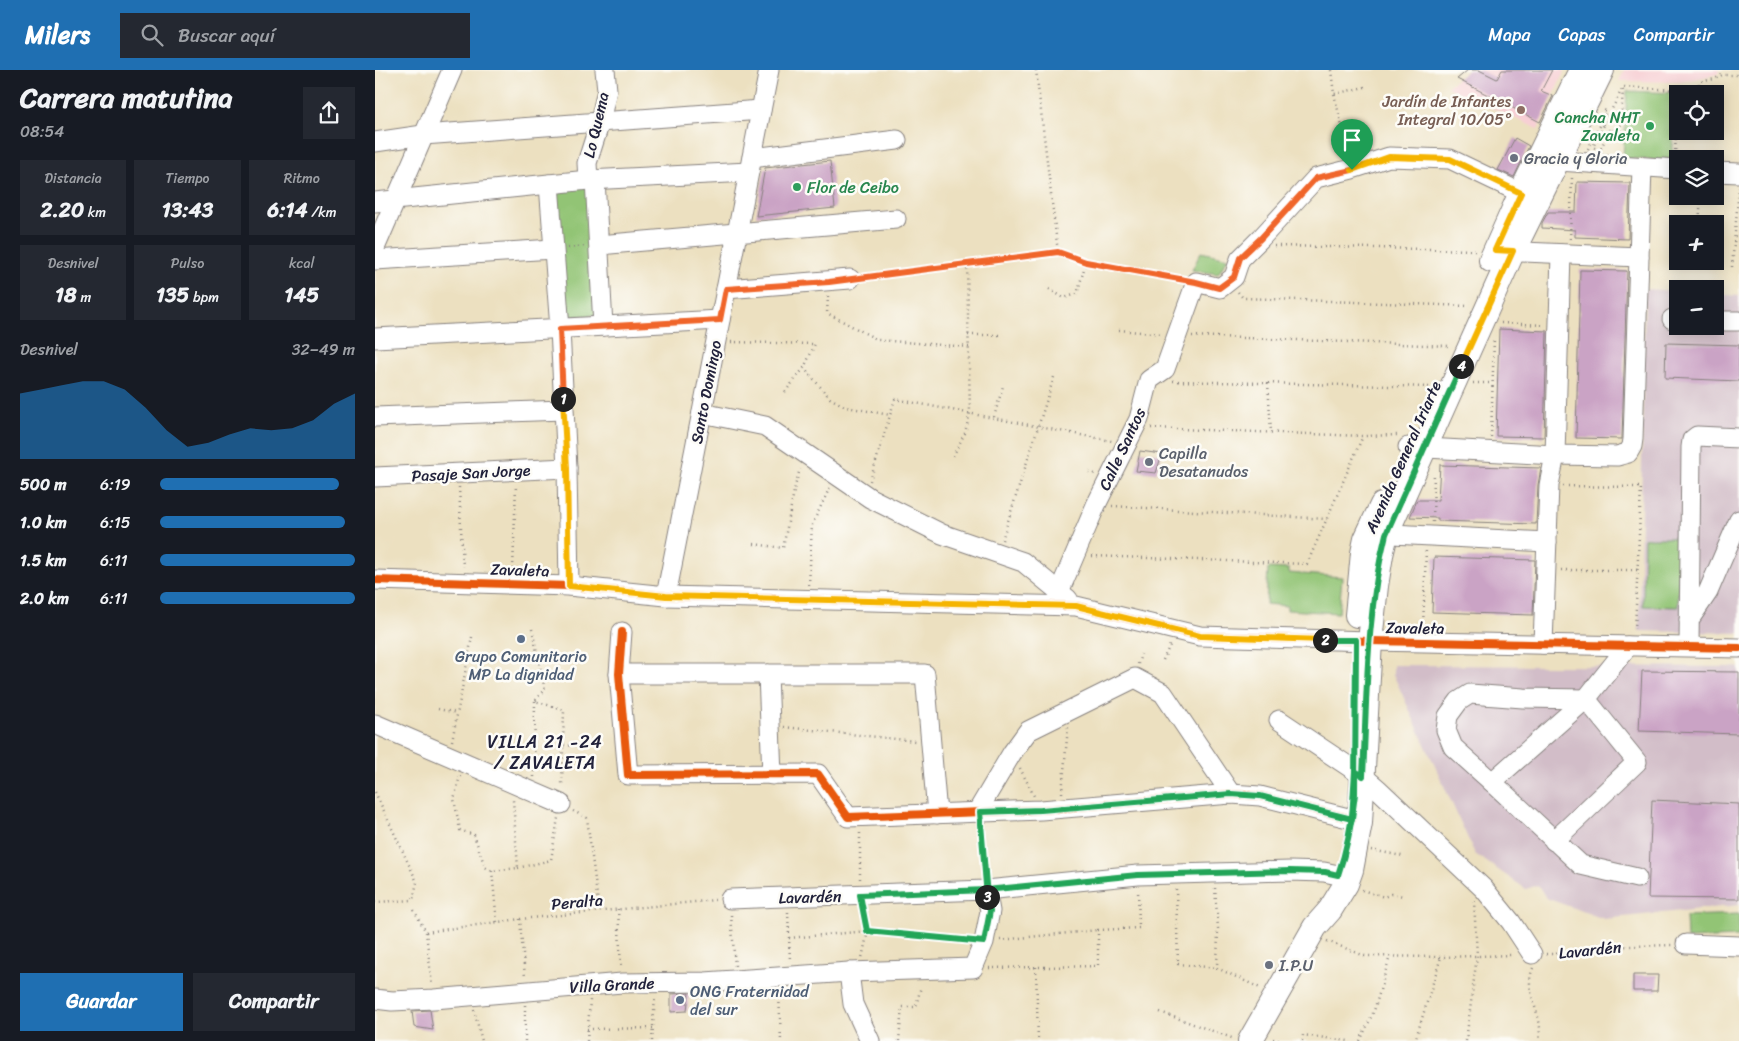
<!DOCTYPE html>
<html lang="es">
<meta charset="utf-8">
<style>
:root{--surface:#171b24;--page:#242831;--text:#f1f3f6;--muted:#9ea1a6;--accent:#1f6fb2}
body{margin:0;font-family:Sriracha,sans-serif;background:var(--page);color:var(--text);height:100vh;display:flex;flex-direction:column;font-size:19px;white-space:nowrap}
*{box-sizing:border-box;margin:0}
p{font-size:16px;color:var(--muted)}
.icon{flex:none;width:28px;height:28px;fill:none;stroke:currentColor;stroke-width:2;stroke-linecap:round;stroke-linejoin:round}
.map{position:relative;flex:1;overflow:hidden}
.side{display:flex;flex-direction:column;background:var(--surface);width:375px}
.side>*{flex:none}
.tools{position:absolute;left:1294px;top:15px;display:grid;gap:10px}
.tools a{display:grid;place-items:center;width:55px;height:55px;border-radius:0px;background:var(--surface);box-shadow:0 2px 12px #0003;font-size:25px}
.pin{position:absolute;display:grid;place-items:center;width:42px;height:42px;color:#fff;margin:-51px -21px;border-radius:50% 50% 50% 0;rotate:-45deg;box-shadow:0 0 5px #0007}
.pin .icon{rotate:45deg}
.km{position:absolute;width:25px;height:25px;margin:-12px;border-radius:50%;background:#222;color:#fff;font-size:14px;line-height:25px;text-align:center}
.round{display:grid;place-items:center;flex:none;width:52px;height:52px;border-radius:0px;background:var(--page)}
.overview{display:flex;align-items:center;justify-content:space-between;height:85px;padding:0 20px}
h1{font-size:28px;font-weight:800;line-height:38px}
.stats{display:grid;grid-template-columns:repeat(3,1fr);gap:8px;height:85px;padding:5px 20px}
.stats div{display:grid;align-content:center;border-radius:0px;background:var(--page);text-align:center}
.stats b{font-size:21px;font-weight:800}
.stats small{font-size:14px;font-weight:400}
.stats p{font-size:14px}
.chart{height:140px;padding:10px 20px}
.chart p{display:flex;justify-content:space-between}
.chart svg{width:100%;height:90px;margin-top:5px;fill:var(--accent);opacity:.7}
.action{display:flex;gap:10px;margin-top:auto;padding:10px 20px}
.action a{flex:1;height:58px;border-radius:0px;background:var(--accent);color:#fff;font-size:20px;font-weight:800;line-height:58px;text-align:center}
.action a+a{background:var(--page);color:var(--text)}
ul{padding:0 20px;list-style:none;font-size:16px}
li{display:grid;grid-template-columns:80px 60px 1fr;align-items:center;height:38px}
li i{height:12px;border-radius:6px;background:var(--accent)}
header{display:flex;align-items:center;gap:30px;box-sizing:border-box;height:70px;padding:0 25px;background:var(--accent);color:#fff}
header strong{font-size:24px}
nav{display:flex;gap:28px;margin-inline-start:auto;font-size:18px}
.search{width:350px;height:45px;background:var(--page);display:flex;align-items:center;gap:12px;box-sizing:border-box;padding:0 18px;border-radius:0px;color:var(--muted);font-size:19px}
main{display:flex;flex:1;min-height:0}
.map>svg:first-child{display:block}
.built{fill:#f7cfd4}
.industrial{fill:#d2bdc8}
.green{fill:#92c475;stroke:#5a7358}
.building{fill:#caa3c5}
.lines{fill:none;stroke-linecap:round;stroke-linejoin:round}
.minor-casing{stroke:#87817e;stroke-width:21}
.major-casing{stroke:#87817e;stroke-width:26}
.path{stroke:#87817e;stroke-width:2.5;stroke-dasharray:1 4;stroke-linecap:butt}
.minor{stroke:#fff;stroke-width:19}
.major{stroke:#fff;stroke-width:24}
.cycleway-casing{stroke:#fdfcf7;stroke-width:11}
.cycleway{stroke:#e8590c;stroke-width:8}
.split-1-casing{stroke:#fff;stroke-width:10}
.split-2-casing{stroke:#fff;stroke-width:10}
.split-3-casing{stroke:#fff;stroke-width:10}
.split-4-casing{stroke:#fff;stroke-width:10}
.split-5-casing{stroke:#fff;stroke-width:10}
.split-1{stroke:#f0652b;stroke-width:6}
.split-2{stroke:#f5b400;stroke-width:6}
.split-3{stroke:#22a559;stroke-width:6}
.split-4{stroke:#22a559;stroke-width:6}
.split-5{stroke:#f5b400;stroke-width:6}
.education-dot{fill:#8d6e63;stroke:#fdfcf7;stroke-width:2}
.leisure-dot{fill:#2e9e5b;stroke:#fdfcf7;stroke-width:2}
.worship-dot{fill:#6b7280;stroke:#fdfcf7;stroke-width:2}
.service-dot{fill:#5c6f8a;stroke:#fdfcf7;stroke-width:2}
.labels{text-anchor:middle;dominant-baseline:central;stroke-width:5;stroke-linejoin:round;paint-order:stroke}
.education-label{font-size:16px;fill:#785e54;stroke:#fdfcf7;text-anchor:end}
.leisure-label{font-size:16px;fill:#27864d;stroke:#fdfcf7;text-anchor:end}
.street-label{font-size:16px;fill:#22223b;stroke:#fdfcf7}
.worship-label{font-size:16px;fill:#5b616d;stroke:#fdfcf7;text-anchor:start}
.service-label{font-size:16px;fill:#4e5e75;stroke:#fdfcf7}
.neighbourhood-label{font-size:18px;letter-spacing:1px;fill:#22223b;stroke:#fdfcf7}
</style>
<header>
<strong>Milers</strong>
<div class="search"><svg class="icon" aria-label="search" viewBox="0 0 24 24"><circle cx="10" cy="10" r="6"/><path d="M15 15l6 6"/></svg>Buscar aquí</div>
<nav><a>Mapa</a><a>Capas</a><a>Compartir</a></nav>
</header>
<main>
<section class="side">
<div class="overview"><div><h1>Carrera matutina</h1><p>08:54</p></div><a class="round"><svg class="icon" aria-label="share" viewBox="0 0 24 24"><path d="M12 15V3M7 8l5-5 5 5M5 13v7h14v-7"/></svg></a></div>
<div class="stats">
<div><p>Distancia</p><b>2.20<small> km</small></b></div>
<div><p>Tiempo</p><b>13:43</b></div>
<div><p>Ritmo</p><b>6:14<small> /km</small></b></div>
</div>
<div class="stats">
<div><p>Desnivel</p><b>18<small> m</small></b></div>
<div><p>Pulso</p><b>135<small> bpm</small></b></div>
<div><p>kcal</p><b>145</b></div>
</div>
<div class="chart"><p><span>Desnivel</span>32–49 m</p>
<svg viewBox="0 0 160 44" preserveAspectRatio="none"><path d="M0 44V12L10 10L20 8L30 6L40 6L50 10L60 19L70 30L80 38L90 36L100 32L110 29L120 30L130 29L140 25L150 17L160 12V44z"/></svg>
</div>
<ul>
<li><b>500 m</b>6:19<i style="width:92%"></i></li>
<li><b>1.0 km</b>6:15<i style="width:95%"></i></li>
<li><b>1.5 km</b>6:11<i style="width:100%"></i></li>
<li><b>2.0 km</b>6:11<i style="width:100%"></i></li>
</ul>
<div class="action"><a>Guardar</a><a>Compartir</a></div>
</section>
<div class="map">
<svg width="1364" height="971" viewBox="0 0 1364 971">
<rect width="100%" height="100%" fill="#fdfcf7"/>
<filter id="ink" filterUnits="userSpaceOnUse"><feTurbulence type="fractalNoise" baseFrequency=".02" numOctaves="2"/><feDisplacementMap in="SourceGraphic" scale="10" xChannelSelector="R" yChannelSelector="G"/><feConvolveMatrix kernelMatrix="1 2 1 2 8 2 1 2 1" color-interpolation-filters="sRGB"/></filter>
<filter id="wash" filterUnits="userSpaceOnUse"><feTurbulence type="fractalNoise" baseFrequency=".0096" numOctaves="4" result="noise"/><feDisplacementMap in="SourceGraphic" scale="20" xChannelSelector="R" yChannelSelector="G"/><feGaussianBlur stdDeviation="1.12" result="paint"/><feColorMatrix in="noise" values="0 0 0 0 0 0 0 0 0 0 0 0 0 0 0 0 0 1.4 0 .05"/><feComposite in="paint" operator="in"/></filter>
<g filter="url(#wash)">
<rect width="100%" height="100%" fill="#ece0c0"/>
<!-- built -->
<g class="built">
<polygon points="1093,0 1190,0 1163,59 1072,17"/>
<polygon points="1249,0 1344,0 1343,4 1306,12 1244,11"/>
</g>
<!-- industrial -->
<g class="industrial">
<polygon points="1270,219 1302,221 1302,256 1340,256 1340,224 1364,226 1364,563 1264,561"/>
<polygon points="1018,595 1364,597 1364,835 1229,849 1171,828 1163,815 1151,819 1100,784 1018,604"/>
</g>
<!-- green -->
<g class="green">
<polygon points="1252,21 1301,23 1297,91 1248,88"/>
<polygon points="217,115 224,245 189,247 180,118"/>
<polygon points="826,182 853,188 843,204 817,200"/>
<polygon points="1269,468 1304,468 1303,537 1268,536"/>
<polygon points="893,498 914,499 914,503 967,507 964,543 912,540 912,536 891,534"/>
<polygon points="1364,844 1364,867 1312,869 1311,846"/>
</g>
<g id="blocks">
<!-- building -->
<g class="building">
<polygon points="1093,0 1104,0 1122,9 1127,0 1177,0 1166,21 1178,26 1165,52 1082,9"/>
<polygon points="1140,68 1154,76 1139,107 1123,100"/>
<polygon points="455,91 460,138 381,146 390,98"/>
<polygon points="1202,112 1255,113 1253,169 1200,167 1200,160 1167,158 1167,153 1173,142 1201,142"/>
<polygon points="1205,200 1252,201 1247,369 1201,368"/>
<polygon points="1124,259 1172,261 1169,367 1121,366"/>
<polygon points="1291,273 1364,275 1364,311 1290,308"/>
<polygon points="765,381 787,384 781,403 761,401"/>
<polygon points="1065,395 1166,398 1163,415 1161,454 1063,451 1063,448 1035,447 1042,430 1063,430"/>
<polygon points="1059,487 1160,490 1158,545 1057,542"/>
<polygon points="1267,601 1364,602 1364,664 1264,661"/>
<polygon points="1277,730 1364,734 1364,829 1273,828"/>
<polygon points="1258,905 1283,905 1282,921 1258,921"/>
<polygon points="314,923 312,941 296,942 296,924"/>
<polygon points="55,940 58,960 39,957 37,941"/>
</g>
</g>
</g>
<g filter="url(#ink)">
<use href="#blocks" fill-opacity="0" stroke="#87817e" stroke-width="1"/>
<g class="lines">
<defs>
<g id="minor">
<polyline points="0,72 48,65 386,40"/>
<polyline points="377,88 522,70"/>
<polyline points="1169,90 1302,99"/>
<polyline points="1340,102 1364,103"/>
<polyline points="220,109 228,256"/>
<polyline points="213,110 212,93 225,52 232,20 230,0"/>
<polyline points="174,114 185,259 192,398 194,516"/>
<polyline points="0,132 213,110 374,102"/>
<polyline points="224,175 521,149"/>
<polyline points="0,178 77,0"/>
<polyline points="1125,181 1264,187"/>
<polyline points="0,190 178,179"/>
<polyline points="351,219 475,209"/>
<polyline points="1297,249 1302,250"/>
<polyline points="1340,251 1364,251"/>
<polyline points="0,268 345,250"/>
<polyline points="327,343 390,356 495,428 567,464 648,492 693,529"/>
<polyline points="0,347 188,340"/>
<polyline points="1033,377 1180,385 1242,386 1253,383 1257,376 1258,369 1267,97"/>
<polyline points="0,407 192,398"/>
<polyline points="998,463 1172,472"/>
<polyline points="0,510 194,516 291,526 701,536 825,566 995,571 1364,578"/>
<polyline points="684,522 721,435 764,349 774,310 790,299 821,212 845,218 859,207 865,189 886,168 941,108 977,99 1014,87 1075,89 1146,123"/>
<polyline points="291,526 394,0"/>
<polyline points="1314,550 1333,522 1364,450"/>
<polyline points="247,562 244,604 253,705 443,704 473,747 666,740 856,724 885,726 977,749"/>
<polyline points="1168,574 1174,415 1180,385 1186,184"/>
<polyline points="1314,576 1316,377 1317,370 1322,366 1364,368"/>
<polyline points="244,604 550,604 562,744"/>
<polyline points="393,604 397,705"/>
<polyline points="904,650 988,706 1003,719 1109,819 1136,852 1157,884"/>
<polyline points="0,654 186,734"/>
<polyline points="1117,712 1211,629 1253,576"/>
<polyline points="602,742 637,683 653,661 760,608 788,623 856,724"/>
<polyline points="1179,771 1262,692 1211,629 1148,628 1095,624 1084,631 1073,646 1071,660 1078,677 1117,712 1206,795 1262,808"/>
<polyline points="355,829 611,820 763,805 915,801 949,802 963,805"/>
<polyline points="1311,874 1364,876"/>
<polyline points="474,902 478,934 495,971"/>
<polyline points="0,929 17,931 59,929 247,913 330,912 474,902 598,898 609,872 615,841 611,820"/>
</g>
<g id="major">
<polyline points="1116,190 1146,123 1206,0"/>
<polyline points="982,545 988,483 991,469 1007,435"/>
<polyline points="875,971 940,857 955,840 971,814 976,800 985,753 995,571 1001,516 1006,485 1011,464 1138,181 1227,0"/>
</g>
</defs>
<!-- minor casing -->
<use href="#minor" class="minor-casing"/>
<!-- major casing -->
<use href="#major" class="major-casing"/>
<!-- path -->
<g class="path">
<polyline points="661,0 683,182"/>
<polyline points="956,0 959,24 990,17"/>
<polyline points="959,24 974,85"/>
<polyline points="1323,24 1324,12 1340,9 1347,5 1364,5"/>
<polyline points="1226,54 1231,41 1227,39"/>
<polyline points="1220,78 1218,77 1229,55"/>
<polyline points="1226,78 1236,58 1245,63 1248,19"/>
<polyline points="1213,79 1226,54 1229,55 1248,17 1303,20 1303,24"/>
<polyline points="1300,85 1302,34"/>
<polyline points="1324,154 1326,126"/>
<polyline points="1195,169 1197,107"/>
<polyline points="899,176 1101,180"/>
<polyline points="193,178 210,176"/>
<polyline points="1321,197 1321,191"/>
<polyline points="1357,197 1364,117"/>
<polyline points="488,208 683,182 711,192 805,209"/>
<polyline points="674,219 689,228 702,224 711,192"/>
<polyline points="863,222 868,228 1094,236"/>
<polyline points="453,226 452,243 503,270 594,277"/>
<polyline points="1126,253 1170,255"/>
<polyline points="744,260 787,264"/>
<polyline points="593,265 628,265"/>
<polyline points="817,266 1076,276"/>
<polyline points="356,272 440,274 429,298"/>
<polyline points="798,311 1058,317"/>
<polyline points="893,313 896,362"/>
<polyline points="1098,313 1117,313"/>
<polyline points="410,322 429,298 455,328 471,337 515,345"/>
<polyline points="619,347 628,316"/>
<polyline points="776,358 988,366 1023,365"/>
<polyline points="1116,367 1119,267"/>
<polyline points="578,386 590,363 595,343 592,194"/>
<polyline points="714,402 720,404"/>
<polyline points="495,411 520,329 737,371"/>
<polyline points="1188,416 1266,417 1260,559"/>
<polyline points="84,417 88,497"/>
<polyline points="737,436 952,449"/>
<polyline points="1058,452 1059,402"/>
<polyline points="627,470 679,307"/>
<polyline points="379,474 408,478 420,416 425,399"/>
<polyline points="717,486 932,494 988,366"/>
<polyline points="138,499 141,415"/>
<polyline points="1186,500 1262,500"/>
<polyline points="434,515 437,455 455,417"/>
<polyline points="1048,557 1051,480"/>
<polyline points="157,559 170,620 160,631 189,640 187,717"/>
<polyline points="788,590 795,575"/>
<polyline points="763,594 766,584"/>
<polyline points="63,639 82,643"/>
<polyline points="409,657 540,671"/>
<polyline points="77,671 97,567"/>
<polyline points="189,675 217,676"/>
<polyline points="645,698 659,726"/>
<polyline points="85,706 79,729 85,760 99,765 110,797 117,801 143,798 138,730"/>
<polyline points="159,707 160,631"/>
<polyline points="0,722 42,812 38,830 0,832"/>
<polyline points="687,723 693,657"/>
<polyline points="198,741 212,748 224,841"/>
<polyline points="606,756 610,805"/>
<polyline points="996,780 1027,786"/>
<polyline points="143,798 176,790 183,748"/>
<polyline points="117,801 122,852"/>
<polyline points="485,809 485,762"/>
<polyline points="840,818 843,858 842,898 885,918"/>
<polyline points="801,819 803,894 842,898"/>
<polyline points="987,820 1009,827 1016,824 1029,826"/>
<polyline points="243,839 246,898"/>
<polyline points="39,840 51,862 57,915"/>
<polyline points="488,840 493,861 593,871"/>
<polyline points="413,842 415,891"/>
<polyline points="356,845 360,896"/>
<polyline points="145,849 150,907"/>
<polyline points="51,862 145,849 340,830"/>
<polyline points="414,868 493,861 487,888"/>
<polyline points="625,870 723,860"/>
<polyline points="952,871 990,886 1066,887 1138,885"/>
<path d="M1171,884C1188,884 1203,883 1219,877L1297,875"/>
<polyline points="661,897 663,971"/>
<polyline points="614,898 723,896 723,860 764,858 763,819"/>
<path d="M1158,898C1150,916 1160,933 1164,951C1166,958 1164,965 1164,971"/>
<polyline points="404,923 406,971"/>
<polyline points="99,940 107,971"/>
<polyline points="785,942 857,968"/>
<polyline points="212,959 278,958"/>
<polyline points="898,969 906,971"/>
<polyline points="150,971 150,935"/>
<polyline points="212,971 215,930"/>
<polyline points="277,971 280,927"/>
<polyline points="524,971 527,937 541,937 546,916"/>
<polyline points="927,971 928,965 974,971"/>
<polyline points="985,971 999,941 1015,886"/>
<polyline points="1040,971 1066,887"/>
<polyline points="1091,971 1102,886 1099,831"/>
</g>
<!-- minor -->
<use href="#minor" class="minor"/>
<!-- major -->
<use href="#major" class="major"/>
<defs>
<g id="cycleway">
<polyline points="0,510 194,516 291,526 701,536 825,566 995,571 1364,578"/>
<polyline points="247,562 244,604 253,705 443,704 473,747 666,740 856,724 885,726 977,749"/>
</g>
</defs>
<!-- cycleway casing -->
<use href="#cycleway" class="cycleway-casing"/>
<!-- cycleway -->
<use href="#cycleway" class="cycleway"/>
</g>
</g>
<g class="lines" filter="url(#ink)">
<defs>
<polyline id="split-1" points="188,329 185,259 345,250 351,219 454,212 683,182 711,192 821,212 844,218 859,207 865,188 886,168 941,108 977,100"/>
<polyline id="split-2" points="188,329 192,398 194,516 291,526 701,536 825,566 950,570"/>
<path id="split-3" d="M612,827L615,841L609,872L492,861L485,825L611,820L763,805L915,801L950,802L963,805C972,779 977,752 980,724L981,570H950"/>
<path id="split-4" d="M612,827L605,742L666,740L856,724L885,726L977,749L980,701L988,706C992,626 991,542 1011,464L1086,296"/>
<polyline id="split-5" points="977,100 1014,87 1075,89 1146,123 1120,180 1138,181 1086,296"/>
</defs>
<!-- split-1 casing -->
<use href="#split-1" class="split-1-casing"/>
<!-- split-2 casing -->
<use href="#split-2" class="split-2-casing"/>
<!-- split-3 casing -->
<use href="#split-3" class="split-3-casing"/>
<!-- split-4 casing -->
<use href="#split-4" class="split-4-casing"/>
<!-- split-5 casing -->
<use href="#split-5" class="split-5-casing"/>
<!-- split-1 -->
<use href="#split-1" class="split-1"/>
<!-- split-2 -->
<use href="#split-2" class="split-2"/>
<!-- split-3 -->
<use href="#split-3" class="split-3"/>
<!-- split-4 -->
<use href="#split-4" class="split-4"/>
<!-- split-5 -->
<use href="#split-5" class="split-5"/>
</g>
<!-- markers -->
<circle class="education-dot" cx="1146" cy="40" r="5"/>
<g class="leisure-dot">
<circle cx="1275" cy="56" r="5"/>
<circle cx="422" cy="117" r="5"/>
</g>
<g class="worship-dot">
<circle cx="1139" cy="88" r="5"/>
<circle cx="774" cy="392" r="5"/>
<circle cx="894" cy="895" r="5"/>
</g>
<g class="service-dot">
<circle cx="146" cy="569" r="5"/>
<circle cx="305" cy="930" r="5"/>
</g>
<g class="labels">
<!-- education labels -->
<g class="education-label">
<text x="1136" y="31">Jardín de Infantes<tspan x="1136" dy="18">Integral 10/05°</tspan></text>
</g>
<!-- leisure labels -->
<g class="leisure-label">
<text x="1265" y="47">Cancha NHT<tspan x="1265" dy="18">Zavaleta</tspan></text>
<text x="432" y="117" text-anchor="start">Flor de Ceibo</text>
</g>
<!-- street labels -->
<g class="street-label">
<text transform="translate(221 55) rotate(-77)">Lo Quema</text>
<text transform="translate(331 322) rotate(-79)">Santo Domingo</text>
<text transform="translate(747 379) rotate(-65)">Calle Santos</text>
<text transform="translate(1028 387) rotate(-66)">Avenida General Iriarte</text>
<text transform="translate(96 403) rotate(-3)">Pasaje San Jorge</text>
<text transform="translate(145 500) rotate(2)">Zavaleta</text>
<text transform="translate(1040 558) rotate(1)">Zavaleta</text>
<text transform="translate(435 827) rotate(-2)">Lavardén</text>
<text transform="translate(202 832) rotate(-5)">Peralta</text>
<text transform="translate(1215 880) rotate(-6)">Lavardén</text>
<text transform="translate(237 915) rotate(-3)">Villa Grande</text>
</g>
<!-- worship labels -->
<g class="worship-label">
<text x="1149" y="88">Gracia y Gloria</text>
<text x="784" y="383">Capilla<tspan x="784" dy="18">Desatanudos</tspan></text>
<text x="904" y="895">I.P.U</text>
</g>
<!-- service labels -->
<g class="service-label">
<text x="146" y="586">Grupo Comunitario<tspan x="146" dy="18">MP La dignidad</tspan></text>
<text x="315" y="921" text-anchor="start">ONG Fraternidad<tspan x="315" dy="18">del sur</tspan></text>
</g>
<!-- neighbourhood labels -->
<g class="neighbourhood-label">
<text x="170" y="672">VILLA 21 -24<tspan x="170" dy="21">/ ZAVALETA</tspan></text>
</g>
</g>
</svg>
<div class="tools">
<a><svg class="icon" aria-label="locate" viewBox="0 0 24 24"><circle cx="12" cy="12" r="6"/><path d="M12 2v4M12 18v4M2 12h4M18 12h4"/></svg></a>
<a><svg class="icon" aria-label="layers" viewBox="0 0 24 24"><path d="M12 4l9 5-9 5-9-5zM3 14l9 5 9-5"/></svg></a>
<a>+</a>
<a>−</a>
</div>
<div class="pin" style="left:977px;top:100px;background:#1e9e55"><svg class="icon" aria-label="arrive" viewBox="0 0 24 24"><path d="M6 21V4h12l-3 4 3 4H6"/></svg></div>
<b class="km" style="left:188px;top:329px">1</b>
<b class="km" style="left:950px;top:570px">2</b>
<b class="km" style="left:612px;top:827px">3</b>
<b class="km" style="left:1086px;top:296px">4</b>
</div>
</main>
